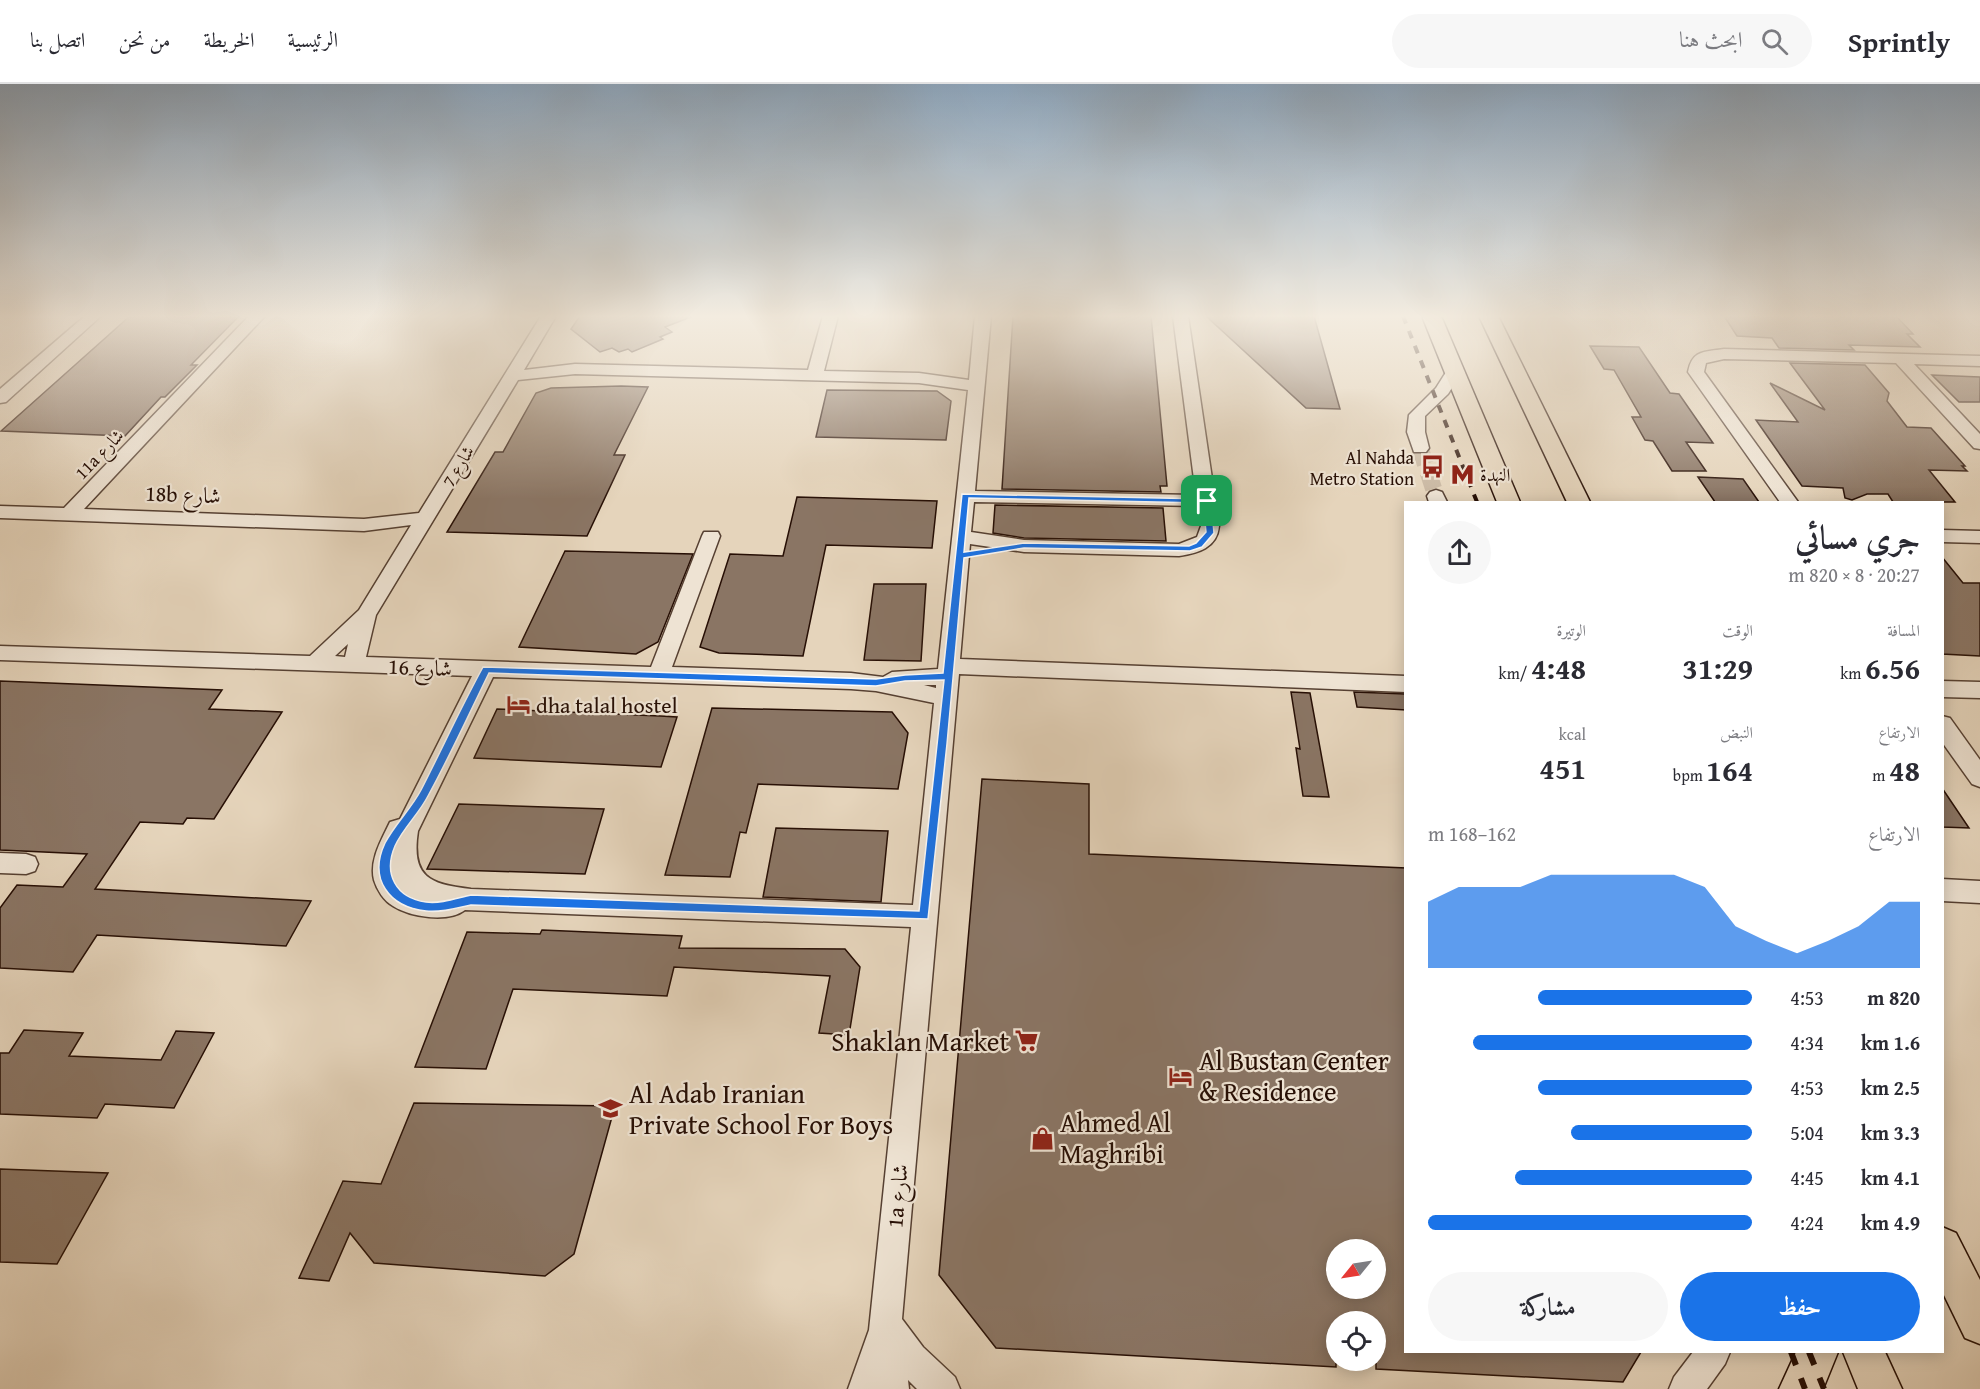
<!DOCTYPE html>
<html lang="ar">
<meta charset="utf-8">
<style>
:root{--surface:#fff;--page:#f7f7f7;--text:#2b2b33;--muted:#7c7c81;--line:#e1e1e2;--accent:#1a73e8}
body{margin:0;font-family:"Gentium Book Plus",Amiri,serif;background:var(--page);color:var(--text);direction:rtl;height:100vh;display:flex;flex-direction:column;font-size:22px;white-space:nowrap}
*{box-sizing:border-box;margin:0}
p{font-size:20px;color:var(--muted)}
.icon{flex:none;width:33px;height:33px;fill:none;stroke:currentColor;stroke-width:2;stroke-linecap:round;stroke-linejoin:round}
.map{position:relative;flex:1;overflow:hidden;direction:ltr}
.panel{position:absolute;left:1404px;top:417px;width:540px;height:852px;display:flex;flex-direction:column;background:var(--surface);border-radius:0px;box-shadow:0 3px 15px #0003;direction:rtl}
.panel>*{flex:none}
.needle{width:39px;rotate:240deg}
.tools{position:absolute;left:1326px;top:1155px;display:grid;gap:12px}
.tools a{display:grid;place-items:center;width:60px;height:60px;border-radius:50%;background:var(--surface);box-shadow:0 3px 15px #0003;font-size:30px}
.pin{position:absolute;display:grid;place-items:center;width:51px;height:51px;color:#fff;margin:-26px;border-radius:12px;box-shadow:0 3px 9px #0006}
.round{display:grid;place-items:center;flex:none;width:63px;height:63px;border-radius:32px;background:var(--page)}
.headline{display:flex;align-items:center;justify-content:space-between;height:102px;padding:0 24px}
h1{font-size:33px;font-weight:700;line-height:45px}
.stats{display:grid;grid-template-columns:repeat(3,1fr);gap:9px;height:102px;padding:6px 24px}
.stats div{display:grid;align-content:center}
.stats b{font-size:30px;font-weight:700}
.stats small{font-size:16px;font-weight:400}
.stats p{font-size:16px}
.chart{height:168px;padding:12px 24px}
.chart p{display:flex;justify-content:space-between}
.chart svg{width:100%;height:108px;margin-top:6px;fill:var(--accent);opacity:.7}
.action{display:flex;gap:12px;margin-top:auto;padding:12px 24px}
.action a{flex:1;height:69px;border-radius:36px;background:var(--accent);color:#fff;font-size:24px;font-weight:700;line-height:69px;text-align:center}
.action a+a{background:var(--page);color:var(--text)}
ul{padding:0 24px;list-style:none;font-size:20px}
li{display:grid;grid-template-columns:96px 72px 1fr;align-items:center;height:45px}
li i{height:15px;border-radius:8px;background:var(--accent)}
header{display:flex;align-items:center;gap:36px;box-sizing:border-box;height:84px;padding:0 30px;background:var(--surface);border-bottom:2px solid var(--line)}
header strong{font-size:28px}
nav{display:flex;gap:33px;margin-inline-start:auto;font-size:21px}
.search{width:420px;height:54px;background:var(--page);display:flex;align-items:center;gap:15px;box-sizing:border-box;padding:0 21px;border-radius:33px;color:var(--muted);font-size:22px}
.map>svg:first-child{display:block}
.building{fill:#8a7564;stroke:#270f05;stroke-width:1.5;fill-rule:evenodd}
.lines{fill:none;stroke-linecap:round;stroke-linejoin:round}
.minor-tunnel{stroke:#c8b6a0;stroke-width:17;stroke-dasharray:17 9;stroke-linecap:butt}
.minor-casing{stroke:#564032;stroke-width:3}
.major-casing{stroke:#270f05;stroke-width:3}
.minor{fill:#eee3d3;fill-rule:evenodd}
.major{fill:#e5d4bb;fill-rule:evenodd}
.rail-far1{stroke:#270f05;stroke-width:4;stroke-dasharray:8 8;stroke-linecap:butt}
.rail{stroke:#270f05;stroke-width:6;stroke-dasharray:14 14;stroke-linecap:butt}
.route{fill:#1a73e8;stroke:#fff;stroke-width:1.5;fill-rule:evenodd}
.labels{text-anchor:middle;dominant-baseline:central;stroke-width:4.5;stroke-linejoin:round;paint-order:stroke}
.far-street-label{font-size:18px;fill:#270f05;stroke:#eee3d3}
.far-poi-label{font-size:18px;fill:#270f05;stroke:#eee3d3;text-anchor:end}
.street-label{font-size:22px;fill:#270f05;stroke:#eee3d3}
.poi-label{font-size:22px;fill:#270f05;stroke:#eee3d3;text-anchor:start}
.near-poi-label{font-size:27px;fill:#270f05;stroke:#eee3d3;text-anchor:start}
</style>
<header>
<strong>Sprintly</strong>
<div class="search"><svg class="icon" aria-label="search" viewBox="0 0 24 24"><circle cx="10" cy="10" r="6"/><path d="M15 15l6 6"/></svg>ابحث هنا</div>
<nav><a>الرئيسية</a><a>الخريطة</a><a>من نحن</a><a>اتصل بنا</a></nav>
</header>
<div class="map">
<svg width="1980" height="1305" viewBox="0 0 1980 1305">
<rect width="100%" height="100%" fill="#e5d4bb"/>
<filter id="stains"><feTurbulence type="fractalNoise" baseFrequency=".00333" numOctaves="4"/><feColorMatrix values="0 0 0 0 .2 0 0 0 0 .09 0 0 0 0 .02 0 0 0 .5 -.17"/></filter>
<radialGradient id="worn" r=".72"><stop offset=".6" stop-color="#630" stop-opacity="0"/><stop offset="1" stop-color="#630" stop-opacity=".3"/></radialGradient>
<!-- building -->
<g class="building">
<polygon points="130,232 239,232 191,281 197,281 165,313 161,313 125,352 1,347"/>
<polygon points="580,232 691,232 691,233 665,243 672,248 660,253 663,255 632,268 628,265 619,268 612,264 600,268 571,245"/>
<polygon points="1013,232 1151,232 1167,402 1160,402 1161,408 1002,405"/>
<polygon points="1206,232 1314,232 1340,325 1306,324"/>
<polygon points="1724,232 1896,232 1913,250 1907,250 1920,263 1849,261 1854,266 1779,264 1772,254 1737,252"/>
<polygon points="1590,262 1639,263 1670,309 1679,310 1713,359 1686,358 1706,387 1672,387 1653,357 1645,356 1632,333 1641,333 1614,286 1604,285"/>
<polygon points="1790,279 1865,281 1889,309 1887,317 1907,343 1931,344 1965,382 1962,382 1967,387 1929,386 1955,418 1893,418 1888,410 1867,410 1852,416 1845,414 1843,404 1802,402 1756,336 1798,338 1770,299 1825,326"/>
<polygon points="1932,291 1980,293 1980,318 1959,318"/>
<polygon points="621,302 648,303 614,371 625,371 587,452 447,448 495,368 503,368 536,309 551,304"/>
<polygon points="827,306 937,307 951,317 946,356 816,353"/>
<polygon points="1698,393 1743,395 1759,418 1715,418"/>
<polygon points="797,413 937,417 932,464 826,461 803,572 719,569 700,563 730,470 783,472"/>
<polygon points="995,421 1163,424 1166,457 1024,454 993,449"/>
<polygon points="565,467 693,470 658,558 636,570 519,563"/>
<polygon points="1942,473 1963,499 1980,499 1980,572 1942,570"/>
<polygon points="874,500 926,500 921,577 864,576"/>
<polygon points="0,597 222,606 209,625 282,628 214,735 187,734 183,740 140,738 95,805 311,817 286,862 97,851 73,888 0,884 0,824 17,801 63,803 87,770 0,766"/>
<polygon points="1291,608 1310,609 1329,713 1303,712 1296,664 1300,665"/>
<polygon points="1354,608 1406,610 1406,626 1357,623"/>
<polygon points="712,624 892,628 908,649 898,705 758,700 746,749 740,748 730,793 665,791"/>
<polygon points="497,625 660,632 677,633 661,683 474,674"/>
<path d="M982,695L1089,700V770L1406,784V1268H1641L1623,1298L1376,1285V1238H1336V1283L996,1264L939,1191ZM1336,1166H1376V1204H1336Z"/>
<polygon points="1942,704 1969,744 1942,743"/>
<polygon points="459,720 604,725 585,790 427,785"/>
<polygon points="776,744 888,747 881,818 763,813"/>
<polygon points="542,846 682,852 679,864 845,865 860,883 849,951 819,949 830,892 674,883 667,912 513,905 486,985 415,983 467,848 540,850"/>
<polygon points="24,946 83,949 69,972 161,976 176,947 214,949 174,1024 105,1020 97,1034 0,1030 0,969 9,969"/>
<polygon points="414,1019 615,1022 574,1170 545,1192 374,1179 350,1149 329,1197 299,1194 343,1097 381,1100"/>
<polygon points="0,1085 108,1089 57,1180 0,1178"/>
</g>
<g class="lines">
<!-- minor-tunnel -->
<polyline class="minor-tunnel" points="1420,364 1436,412"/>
<defs>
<g id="minor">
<polygon points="85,232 101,232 6,318 0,319 0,305"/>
<path d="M249,232H265L84,425L364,435L419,429L541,232H556L524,286L575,280L808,286L823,232H838L824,287L919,289L969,296L975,232H991L975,407L1196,411L1173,232H1188L1219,442C1217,464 1198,469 1179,472L1024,468L970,460L960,575L1406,592V608L959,590L902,1235L923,1263L955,1293L960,1305H917L908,1296L909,1305H848L869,1246L911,843L465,826C448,839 410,833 393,822C384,817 377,806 374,796C369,776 382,755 390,738L400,735L472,592L0,576V562L310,572L359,526L411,441L364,447L0,434V422L64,424ZM575,290L919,299L968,306L938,585L892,588L883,593L851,589L672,583L720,452L718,448H704L702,452L651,583L366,573L376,531L518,296ZM974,418L1198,422L1201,442L1197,453L1179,460L1024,456L971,448ZM348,560L345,573L335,572ZM493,593L851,605L876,607L934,619L913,821L471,805C429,800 411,793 418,747ZM924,601H936V604Z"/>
<path d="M1724,265L1980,272V282L1914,280L1980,350V365L1974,364L1896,279L1724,275L1706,279L1704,288L1798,418H1780L1688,288C1692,266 1704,268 1724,265Z"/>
<polygon points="1454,283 1462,288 1448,310 1425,332 1425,348 1429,364 1426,368 1414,368 1407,348 1409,331 1436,304 1448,285"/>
<polygon points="1436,406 1442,408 1447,418 1429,418 1427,412 1430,408"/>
<polygon points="1942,446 1980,447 1980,459 1942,458"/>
<polygon points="1942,597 1980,598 1980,614 1942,613"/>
<polygon points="1942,632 1950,634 1980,676 1980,703 1972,700 1942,658"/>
<polygon points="0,769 26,770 35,773 38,780 35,787 26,790 0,789"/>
<polygon points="1942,795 1980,797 1980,819 1942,817"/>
<polygon points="1693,1268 1730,1268 1725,1280 1707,1305 1669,1305 1674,1293"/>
</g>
<g id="major">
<polygon points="1422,232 1441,232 1520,418 1497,418"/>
<polygon points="1479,232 1498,232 1590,418 1567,418"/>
<polygon points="1942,1143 1956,1149 1980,1196 1980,1260 1965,1254 1942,1207"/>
<polygon points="1796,1268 1838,1268 1823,1305 1779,1305"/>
<polygon points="1843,1268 1885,1268 1902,1305 1858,1305"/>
</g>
</defs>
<!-- minor casing -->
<use href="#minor" class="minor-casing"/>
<!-- major casing -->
<use href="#major" class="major-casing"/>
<!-- minor -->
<use href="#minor" class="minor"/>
<!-- major -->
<use href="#major" class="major"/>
<!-- rail-far1 -->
<polyline class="rail-far1" points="1403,232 1477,418"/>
<!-- rail -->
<g class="rail">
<polyline points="1791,1268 1805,1305"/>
<polyline points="1809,1268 1824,1305"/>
</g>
</g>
<!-- sky -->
<linearGradient id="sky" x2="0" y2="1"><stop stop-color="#8da6bd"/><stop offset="0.56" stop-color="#f3ece0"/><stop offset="1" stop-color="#f3ece0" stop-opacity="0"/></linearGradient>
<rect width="1980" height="415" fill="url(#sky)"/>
<!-- route -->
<path class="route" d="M962,410L1207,415L1211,417L1214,449L1202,463L1190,467L1024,464L964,474L947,660L928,835L471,821C457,824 441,829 426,827C389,823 368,795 385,759C395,740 411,725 421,706C442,665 461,623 483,583L876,595L905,591L943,589ZM969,414L1203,419L1206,448L1196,459L1189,462L1024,459L964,468ZM489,589L876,602L905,597L944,596L919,827L471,811C457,814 441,820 426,818C396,814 383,790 395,762C403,744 419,730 428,712C450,672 469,630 489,589Z"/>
<!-- icons -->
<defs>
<symbol id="bus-bare" viewBox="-9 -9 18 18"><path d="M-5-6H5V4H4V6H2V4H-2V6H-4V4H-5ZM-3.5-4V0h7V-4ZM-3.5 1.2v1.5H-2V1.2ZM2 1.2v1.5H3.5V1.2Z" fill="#8f2418" stroke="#eee3d3" stroke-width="2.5" paint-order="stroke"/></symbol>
<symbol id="metro-bare" viewBox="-9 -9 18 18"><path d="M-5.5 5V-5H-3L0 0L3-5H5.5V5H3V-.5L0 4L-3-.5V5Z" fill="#8f2418" stroke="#eee3d3" stroke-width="2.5" paint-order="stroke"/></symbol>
<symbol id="hotel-bare" viewBox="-9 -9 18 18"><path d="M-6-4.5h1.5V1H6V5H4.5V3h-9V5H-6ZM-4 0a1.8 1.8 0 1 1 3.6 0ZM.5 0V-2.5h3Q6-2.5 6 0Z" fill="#8f2418" stroke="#eee3d3" stroke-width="2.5" paint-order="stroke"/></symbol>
<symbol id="supermarket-bare" viewBox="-9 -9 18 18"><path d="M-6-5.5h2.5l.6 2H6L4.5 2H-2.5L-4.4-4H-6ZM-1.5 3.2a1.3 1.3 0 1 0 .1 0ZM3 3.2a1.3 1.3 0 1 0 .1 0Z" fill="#8f2418" stroke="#eee3d3" stroke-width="2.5" paint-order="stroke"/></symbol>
<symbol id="school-bare" viewBox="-9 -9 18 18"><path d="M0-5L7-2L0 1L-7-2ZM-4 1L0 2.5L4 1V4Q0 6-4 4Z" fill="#8f2418" stroke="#eee3d3" stroke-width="2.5" paint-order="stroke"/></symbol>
<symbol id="shop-bare" viewBox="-9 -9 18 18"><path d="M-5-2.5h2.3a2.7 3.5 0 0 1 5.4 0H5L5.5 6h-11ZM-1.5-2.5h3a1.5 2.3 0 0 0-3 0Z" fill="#8f2418" stroke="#eee3d3" stroke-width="2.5" paint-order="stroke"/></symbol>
</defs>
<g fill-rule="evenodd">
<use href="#bus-bare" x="1416" y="366" width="33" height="33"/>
<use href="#metro-bare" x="1446" y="374" width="33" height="33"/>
<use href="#hotel-bare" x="502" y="604" width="33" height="33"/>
<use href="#supermarket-bare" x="1010" y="940" width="33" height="33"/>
<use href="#hotel-bare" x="1164" y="976" width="33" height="33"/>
<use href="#school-bare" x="594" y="1008" width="33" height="33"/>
<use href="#shop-bare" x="1026" y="1038" width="33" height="33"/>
</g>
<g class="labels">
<!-- far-street labels -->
<g class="far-street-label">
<text transform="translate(99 370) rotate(-46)">11a شارع</text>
<text transform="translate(458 382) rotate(-59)">شارع 7</text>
</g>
<!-- far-poi labels -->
<g class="far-poi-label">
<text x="1414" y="373">Al Nahda<tspan x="1414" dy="21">Metro Station</tspan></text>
<text x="1480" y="390" text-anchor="start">النهدة</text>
</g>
<!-- street labels -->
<g class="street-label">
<text transform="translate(183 410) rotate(2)">18b شارع</text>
<text transform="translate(420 583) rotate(2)">شارع 16</text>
<text transform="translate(897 1112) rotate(-85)">1a شارع</text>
</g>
<!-- poi labels -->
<g class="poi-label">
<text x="536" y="621">dha talal hostel</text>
</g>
<!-- near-poi labels -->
<g class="near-poi-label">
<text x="1009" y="957" text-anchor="end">Shaklan Market</text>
<text x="1199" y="976">Al Bustan Center<tspan x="1199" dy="31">&amp; Residence</tspan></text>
<text x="629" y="1009">Al Adab Iranian<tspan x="629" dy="31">Private School For Boys</tspan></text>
<text x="1060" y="1038">Ahmed Al<tspan x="1060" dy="31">Maghribi</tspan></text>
</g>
</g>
<rect width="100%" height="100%" filter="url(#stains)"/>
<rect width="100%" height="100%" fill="url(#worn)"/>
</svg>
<div class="tools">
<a><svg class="needle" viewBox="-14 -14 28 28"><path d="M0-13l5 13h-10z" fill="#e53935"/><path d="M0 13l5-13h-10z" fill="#7c7c81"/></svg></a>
<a><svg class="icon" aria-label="locate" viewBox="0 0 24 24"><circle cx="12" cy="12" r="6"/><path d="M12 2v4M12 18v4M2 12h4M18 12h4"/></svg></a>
</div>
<div class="pin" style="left:1207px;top:417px;background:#1e9e55"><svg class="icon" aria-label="arrive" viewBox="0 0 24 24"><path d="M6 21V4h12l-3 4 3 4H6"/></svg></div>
<section class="panel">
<div class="headline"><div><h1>جري مسائي</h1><p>20:27 · 8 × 820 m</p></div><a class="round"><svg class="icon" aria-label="share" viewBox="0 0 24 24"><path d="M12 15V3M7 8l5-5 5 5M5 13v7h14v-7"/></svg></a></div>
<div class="stats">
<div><p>المسافة</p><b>6.56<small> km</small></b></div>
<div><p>الوقت</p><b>31:29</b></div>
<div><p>الوتيرة</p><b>4:48<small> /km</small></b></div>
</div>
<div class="stats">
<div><p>الارتفاع</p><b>48<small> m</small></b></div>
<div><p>النبض</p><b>164<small> bpm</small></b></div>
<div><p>kcal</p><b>451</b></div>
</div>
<div class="chart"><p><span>الارتفاع</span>162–168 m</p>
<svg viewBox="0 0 160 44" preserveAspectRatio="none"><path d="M0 44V17L10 11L20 11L30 11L40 6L50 6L60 6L70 6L80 6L90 11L100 27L110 33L120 38L130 33L140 27L150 17L160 17V44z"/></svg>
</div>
<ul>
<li><b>820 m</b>4:53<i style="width:66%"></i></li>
<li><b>1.6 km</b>4:34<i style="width:86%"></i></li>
<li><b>2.5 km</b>4:53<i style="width:66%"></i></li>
<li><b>3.3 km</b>5:04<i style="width:56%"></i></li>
<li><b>4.1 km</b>4:45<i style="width:73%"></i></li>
<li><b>4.9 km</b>4:24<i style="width:100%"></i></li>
</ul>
<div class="action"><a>حفظ</a><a>مشاركة</a></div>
</section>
</div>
